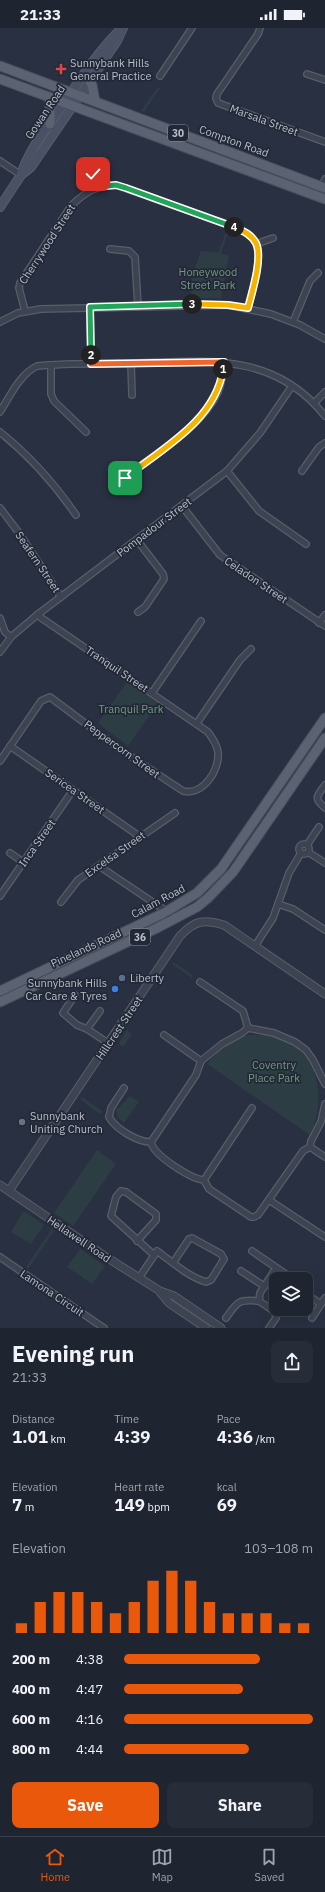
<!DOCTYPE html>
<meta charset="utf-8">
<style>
:root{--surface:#1f2431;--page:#272c39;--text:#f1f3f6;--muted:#a1a4ab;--line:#3c414d;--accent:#ea580c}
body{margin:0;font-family:"IBM Plex Sans",sans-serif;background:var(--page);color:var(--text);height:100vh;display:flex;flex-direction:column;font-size:15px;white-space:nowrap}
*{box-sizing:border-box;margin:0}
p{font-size:13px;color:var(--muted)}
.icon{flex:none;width:22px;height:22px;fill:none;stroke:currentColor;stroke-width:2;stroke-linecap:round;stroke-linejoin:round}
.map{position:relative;height:1300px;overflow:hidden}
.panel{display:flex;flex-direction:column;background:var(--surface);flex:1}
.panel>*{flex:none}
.fabs{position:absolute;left:269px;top:1244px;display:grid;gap:8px}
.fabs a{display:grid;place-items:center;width:44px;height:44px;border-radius:8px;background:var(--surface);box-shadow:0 4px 16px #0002,0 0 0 1px var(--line);font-size:20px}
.pin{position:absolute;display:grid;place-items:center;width:34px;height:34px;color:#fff;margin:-17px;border-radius:8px;box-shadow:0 2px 6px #0006}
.km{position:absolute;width:20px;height:20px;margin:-10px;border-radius:50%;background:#222;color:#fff;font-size:11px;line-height:20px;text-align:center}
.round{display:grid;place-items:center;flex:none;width:42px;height:42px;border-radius:8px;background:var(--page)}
.headline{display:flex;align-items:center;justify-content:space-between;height:68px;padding:0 12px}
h1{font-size:22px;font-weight:800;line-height:30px}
.metrics{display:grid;grid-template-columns:repeat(3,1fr);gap:6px;height:68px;padding:4px 12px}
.metrics div{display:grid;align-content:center}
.metrics b{font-size:17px;font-weight:800}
.metrics small{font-size:11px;font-weight:400}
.metrics p{font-size:11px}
.chart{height:112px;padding:8px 12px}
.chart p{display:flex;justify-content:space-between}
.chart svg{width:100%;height:72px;margin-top:4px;stroke:var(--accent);stroke-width:6}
.primary-button{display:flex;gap:8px;margin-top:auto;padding:8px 12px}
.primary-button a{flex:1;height:46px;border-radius:8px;background:var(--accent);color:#fff;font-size:16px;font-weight:800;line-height:46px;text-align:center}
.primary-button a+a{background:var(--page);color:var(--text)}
ul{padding:0 12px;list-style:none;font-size:13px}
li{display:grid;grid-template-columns:64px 48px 1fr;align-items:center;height:30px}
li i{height:10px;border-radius:5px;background:var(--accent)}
.status{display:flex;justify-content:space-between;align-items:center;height:28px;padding:0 20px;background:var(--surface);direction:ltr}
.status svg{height:11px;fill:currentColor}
.tabs{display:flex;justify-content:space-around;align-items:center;height:56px;border-top:1px solid var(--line);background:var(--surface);font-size:11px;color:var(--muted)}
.tabs a{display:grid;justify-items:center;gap:2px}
.tabs .selected{color:var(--accent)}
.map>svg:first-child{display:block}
.green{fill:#2c3e43}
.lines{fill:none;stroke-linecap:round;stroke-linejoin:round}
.minor-casing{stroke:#585e6b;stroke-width:8}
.tertiary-casing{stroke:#585e6b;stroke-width:9}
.secondary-casing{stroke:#585e6b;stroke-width:10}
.primary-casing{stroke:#474c5a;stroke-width:11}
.minor{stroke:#3d4351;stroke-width:5.5}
.tertiary{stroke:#3d4351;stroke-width:7}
.secondary{stroke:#4b5164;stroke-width:8}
.primary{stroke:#5b6271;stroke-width:9}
.split-1-casing{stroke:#fff;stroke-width:8}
.split-2-casing{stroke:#fff;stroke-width:8}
.split-3-casing{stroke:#fff;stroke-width:8}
.split-4-casing{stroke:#fff;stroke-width:8}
.split-5-casing{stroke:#fff;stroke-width:8}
.split-1{stroke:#f5b400;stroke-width:5}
.split-2{stroke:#f0652b;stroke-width:5}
.split-3{stroke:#22a559;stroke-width:5}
.split-4{stroke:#f5b400;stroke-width:5}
.split-5{stroke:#22a559;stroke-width:5}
.health-dot{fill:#e0444e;stroke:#222836;stroke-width:1.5}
.service-dot{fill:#5c6f8a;stroke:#222836;stroke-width:1.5}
.shop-dot{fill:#3f7fe0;stroke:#222836;stroke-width:1.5}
.worship-dot{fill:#6b7280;stroke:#222836;stroke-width:1.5}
.labels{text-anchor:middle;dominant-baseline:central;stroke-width:3.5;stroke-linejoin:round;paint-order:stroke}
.shield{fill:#222836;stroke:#8c919e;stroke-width:1}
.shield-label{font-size:10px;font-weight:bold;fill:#babecb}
.poi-label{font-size:11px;fill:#babecb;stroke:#222836;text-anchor:start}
.street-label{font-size:11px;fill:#babecb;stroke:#222836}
.park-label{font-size:11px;fill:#739a81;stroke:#222836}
</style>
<div class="status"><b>21:33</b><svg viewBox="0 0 49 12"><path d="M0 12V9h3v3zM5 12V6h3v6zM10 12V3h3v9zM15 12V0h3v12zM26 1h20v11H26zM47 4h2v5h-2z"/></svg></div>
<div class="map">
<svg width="325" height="1300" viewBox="0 0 325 1300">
<rect width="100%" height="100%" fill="#293041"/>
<!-- green -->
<g class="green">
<polygon points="158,59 160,60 144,84 141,83"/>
<polygon points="227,202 229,202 221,225 229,228 221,270 191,270 192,248 201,223 218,224"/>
<polygon points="127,654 158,675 128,718 98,695"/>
<polygon points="173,934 193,947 192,950 172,936"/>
<polygon points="127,1002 132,1006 123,1019 119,1015"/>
<path d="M249,1007C264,1007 278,1007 291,1015C321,1034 325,1077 310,1107L207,1036C219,1021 232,1013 249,1007Z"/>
<polygon points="130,1068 139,1074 124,1095 117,1089 116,1082"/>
<polygon points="82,1069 102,1083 100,1086 80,1071"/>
<polygon points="97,1122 116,1136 73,1198 54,1185"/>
<polygon points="23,1184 25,1184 43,1196 43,1198 31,1216 11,1204"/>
<polygon points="52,1201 54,1203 28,1241 26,1239"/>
<polygon points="80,1221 105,1238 92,1256 67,1239"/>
</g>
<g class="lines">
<defs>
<g id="minor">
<polyline points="260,0 258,6 217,66 216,70 218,75 325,114"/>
<polyline points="307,46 325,52"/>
<polyline points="160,48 192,0"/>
<polyline points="0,133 21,147"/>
<polyline points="93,146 97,159"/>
<polyline points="321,160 325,151"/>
<polyline points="256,216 273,210"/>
<polyline points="110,221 129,223 135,229 138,278"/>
<polyline points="90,279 91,336"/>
<path d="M25,283L19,260L20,255L71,178C85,164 97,157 116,157L232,198C241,202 251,206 256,216C263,231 252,264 248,280"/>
<polyline points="0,294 18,285 41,281 228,277 271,286 300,297 325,311"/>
<polyline points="293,294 310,253 318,245"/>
<polyline points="131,335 132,367"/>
<polyline points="51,337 51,366 54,373 86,404"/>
<polyline points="314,375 325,364"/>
<path d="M0,384C10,368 20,346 37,338C69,335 102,336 135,335C208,333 274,324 325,388"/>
<path d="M0,404C30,428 54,455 76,487"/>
<polyline points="227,443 259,483 306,516"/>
<polyline points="302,443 319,419 325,415"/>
<path d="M125,449C155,426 202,399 218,364C222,355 223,344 224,334"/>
<polyline points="182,478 220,527 325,598"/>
<polyline points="0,480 19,505 61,569"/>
<polyline points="137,512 163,546 164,551 145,579 138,584"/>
<polyline points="0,590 5,604 11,609"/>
<polyline points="319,595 325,587"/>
<polyline points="0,624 11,609 37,587 227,443 260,405 292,358"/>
<polyline points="152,665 201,593"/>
<polyline points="197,695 240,632 251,621"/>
<polyline points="10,718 139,808"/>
<path d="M0,733L41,673L50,669L121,722L183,763C203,768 220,742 218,724C217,716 212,710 208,704L37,587"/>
<path d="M325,757C317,768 313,770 325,780"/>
<circle cx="304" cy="821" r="5"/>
<polyline points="307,817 319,799"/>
<polyline points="308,824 325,835"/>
<polyline points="10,825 23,834"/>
<polyline points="99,838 163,881 164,885 173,892"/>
<polyline points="0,868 73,762"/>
<polyline points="61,874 78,852 175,785"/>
<polyline points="278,876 293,881 325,902"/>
<polyline points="255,918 273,890 289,845 301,825"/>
<polyline points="200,954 243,983 248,1000"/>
<polyline points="75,967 63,985 77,997 87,1001 108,1015"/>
<polyline points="87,1001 100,983"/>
<polyline points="164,1007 201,1033"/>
<path d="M124,1060L111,1080L109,1089C116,1101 137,1114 151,1114"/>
<polyline points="310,1119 325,1129"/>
<path d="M204,1152C191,1151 153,1127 151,1114L196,1047L201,1033L222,1016L242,1005L248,1000L274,1005L295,1014L306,1022L313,1032L325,1056"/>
<polyline points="204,1152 209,1161 251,1189 254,1189 258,1187 303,1123 310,1119 311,1113 321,1094 325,1076"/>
<polyline points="204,1152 252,1080"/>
<polyline points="269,1172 325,1209"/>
<polyline points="137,1213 156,1192 156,1186 126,1164 121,1163 116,1169 111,1188 154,1227"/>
<polyline points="252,1223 293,1251"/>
<polyline points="0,1229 104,1300"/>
<polyline points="241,1243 264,1258"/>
<path d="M139,1250L157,1223C172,1234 189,1249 206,1254L211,1252L224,1231L221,1226L192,1210L189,1211L173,1235"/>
<polyline points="309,1268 321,1276"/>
<path d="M226,1290C237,1274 238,1271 259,1273"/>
<polyline points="312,1290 325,1270"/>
<polyline points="269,1300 276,1290 275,1284 259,1273 260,1265 276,1240"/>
</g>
<g id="tertiary">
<polyline points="0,1157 103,1227 160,1263 174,1268 221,1300"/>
<path d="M9,1163L180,908C195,892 204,891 224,897L325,966"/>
<polyline points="160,1264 169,1275 206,1300"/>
</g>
<g id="secondary">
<path d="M21,147C29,122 45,102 60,81C78,55 96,26 119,3"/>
<polyline points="0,179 21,147 31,139 117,13 123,0"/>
</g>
<g id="primary">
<polyline points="0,38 325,160"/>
<polyline points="0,51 325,171"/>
<polyline points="90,53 92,57 95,73"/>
<polyline points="50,96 50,70"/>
<polyline points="0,963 164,885 197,865 221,841 325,690"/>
<polyline points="0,974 157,900 197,879 208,870 233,844 325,710"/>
</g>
</defs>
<!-- minor casing -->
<use href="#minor" class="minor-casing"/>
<!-- tertiary casing -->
<use href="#tertiary" class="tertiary-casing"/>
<!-- secondary casing -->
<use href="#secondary" class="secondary-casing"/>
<!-- primary casing -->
<use href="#primary" class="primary-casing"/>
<!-- minor -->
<use href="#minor" class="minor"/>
<!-- tertiary -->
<use href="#tertiary" class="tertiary"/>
<!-- secondary -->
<use href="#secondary" class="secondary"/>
<!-- primary -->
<use href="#primary" class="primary"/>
</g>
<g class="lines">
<defs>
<path id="split-1" d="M125,450C163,420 216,392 223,341"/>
<polyline id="split-2" points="91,327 91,336 224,334 223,341"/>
<polyline id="split-3" points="91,327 90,279 192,276"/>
<path id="split-4" d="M192,276L228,277L248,280C252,264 263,230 256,215C251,206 243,203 234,199"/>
<polyline id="split-5" points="93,146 97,159 116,157 126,160 234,199"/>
</defs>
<!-- split-1 casing -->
<use href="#split-1" class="split-1-casing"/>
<!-- split-2 casing -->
<use href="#split-2" class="split-2-casing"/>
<!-- split-3 casing -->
<use href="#split-3" class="split-3-casing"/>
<!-- split-4 casing -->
<use href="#split-4" class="split-4-casing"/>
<!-- split-5 casing -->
<use href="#split-5" class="split-5-casing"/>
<!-- split-1 -->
<use href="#split-1" class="split-1"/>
<!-- split-2 -->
<use href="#split-2" class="split-2"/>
<!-- split-3 -->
<use href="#split-3" class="split-3"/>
<!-- split-4 -->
<use href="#split-4" class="split-4"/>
<!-- split-5 -->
<use href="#split-5" class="split-5"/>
</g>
<!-- markers -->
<path class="health-dot" d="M59 35h4v4h4v4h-4v4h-4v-4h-4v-4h4z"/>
<circle class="service-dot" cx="122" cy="950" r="4"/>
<circle class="shop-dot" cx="115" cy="961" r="4"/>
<circle class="worship-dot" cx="22" cy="1094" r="4"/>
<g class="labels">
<!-- shield labels -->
<g class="shield">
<rect x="168" y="97" width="20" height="16" rx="3"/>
<rect x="130" y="901" width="20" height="16" rx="3"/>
</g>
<g class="shield-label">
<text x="178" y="105">30</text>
<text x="140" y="909">36</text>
</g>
<!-- poi labels -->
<g class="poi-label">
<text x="70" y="35">Sunnybank Hills<tspan x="70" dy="13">General Practice</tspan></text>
<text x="130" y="950">Liberty</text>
<text x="107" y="955" text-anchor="end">Sunnybank Hills<tspan x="107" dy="13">Car Care &amp; Tyres</tspan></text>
<text x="30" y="1088">Sunnybank<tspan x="30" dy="13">Uniting Church</tspan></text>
</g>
<!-- street labels -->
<g class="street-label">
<text transform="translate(45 84) rotate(-56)">Gowan Road</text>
<text transform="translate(264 92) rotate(20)">Marsala Street</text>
<text transform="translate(234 113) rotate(20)">Compton Road</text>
<text transform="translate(47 216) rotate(-57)">Cherrywood Street</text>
<text transform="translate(154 499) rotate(-37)">Pompadour Street</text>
<text transform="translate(38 534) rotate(56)">Seafern Street</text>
<text transform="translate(256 552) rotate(34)">Celadon Street</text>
<text transform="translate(117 641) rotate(34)">Tranquil Street</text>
<text transform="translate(122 721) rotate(36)">Peppercorn Street</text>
<text transform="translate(75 763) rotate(35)">Sericea Street</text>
<text transform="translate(37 815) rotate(-55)">Inca Street</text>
<text transform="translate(115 826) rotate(-35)">Excelsa Street</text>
<text transform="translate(158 873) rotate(-28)">Calam Road</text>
<text transform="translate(86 920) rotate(-25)">Pinelands Road</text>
<text transform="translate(119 1000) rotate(-56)">Hillcrest Street</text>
<text transform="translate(79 1211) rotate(34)">Hellawell Road</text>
<text transform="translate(52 1265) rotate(34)">Lamona Circuit</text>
</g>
<!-- park labels -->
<g class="park-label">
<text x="208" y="244">Honeywood<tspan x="208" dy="13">Street Park</tspan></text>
<text x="131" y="681">Tranquil Park</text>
<text x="274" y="1037">Coventry<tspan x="274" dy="13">Place Park</tspan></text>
</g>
</g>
</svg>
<div class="fabs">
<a><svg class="icon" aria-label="layers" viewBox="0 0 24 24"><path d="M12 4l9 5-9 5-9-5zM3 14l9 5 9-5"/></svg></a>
</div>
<div class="pin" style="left:125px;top:450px;background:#1e9e55"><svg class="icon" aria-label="arrive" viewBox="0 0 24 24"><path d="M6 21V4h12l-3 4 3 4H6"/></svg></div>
<div class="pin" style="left:93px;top:146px;background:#d93025"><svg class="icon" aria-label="check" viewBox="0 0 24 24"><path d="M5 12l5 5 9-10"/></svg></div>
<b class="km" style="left:223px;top:341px">1</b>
<b class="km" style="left:91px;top:327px">2</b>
<b class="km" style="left:192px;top:276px">3</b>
<b class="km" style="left:234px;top:199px">4</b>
</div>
<section class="panel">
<div class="headline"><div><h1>Evening run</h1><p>21:33</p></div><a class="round"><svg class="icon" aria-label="share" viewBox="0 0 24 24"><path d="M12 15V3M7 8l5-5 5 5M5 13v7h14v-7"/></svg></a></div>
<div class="metrics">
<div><p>Distance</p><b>1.01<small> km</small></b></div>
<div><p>Time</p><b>4:39</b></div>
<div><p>Pace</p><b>4:36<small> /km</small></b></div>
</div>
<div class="metrics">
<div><p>Elevation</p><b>7<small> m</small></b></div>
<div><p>Heart rate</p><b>149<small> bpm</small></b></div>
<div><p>kcal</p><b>69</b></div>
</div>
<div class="chart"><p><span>Elevation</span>103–108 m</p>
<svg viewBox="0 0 160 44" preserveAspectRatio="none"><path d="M5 44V38M15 44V25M25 44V19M35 44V19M45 44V25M55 44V32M65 44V25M75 44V12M85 44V6M95 44V12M105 44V25M115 44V32M125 44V32M135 44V32M145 44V38M155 44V38"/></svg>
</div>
<ul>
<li><b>200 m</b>4:38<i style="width:72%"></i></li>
<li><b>400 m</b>4:47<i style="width:63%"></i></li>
<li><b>600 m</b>4:16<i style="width:100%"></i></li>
<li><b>800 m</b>4:44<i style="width:66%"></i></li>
</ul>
<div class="primary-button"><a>Save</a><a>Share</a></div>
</section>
<nav class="tabs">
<a class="selected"><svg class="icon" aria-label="home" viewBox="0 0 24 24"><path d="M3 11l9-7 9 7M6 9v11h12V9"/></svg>Home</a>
<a><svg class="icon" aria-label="map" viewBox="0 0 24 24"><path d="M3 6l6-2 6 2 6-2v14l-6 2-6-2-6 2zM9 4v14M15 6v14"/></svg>Map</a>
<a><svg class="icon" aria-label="saved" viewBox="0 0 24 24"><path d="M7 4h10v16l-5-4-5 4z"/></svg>Saved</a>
</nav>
